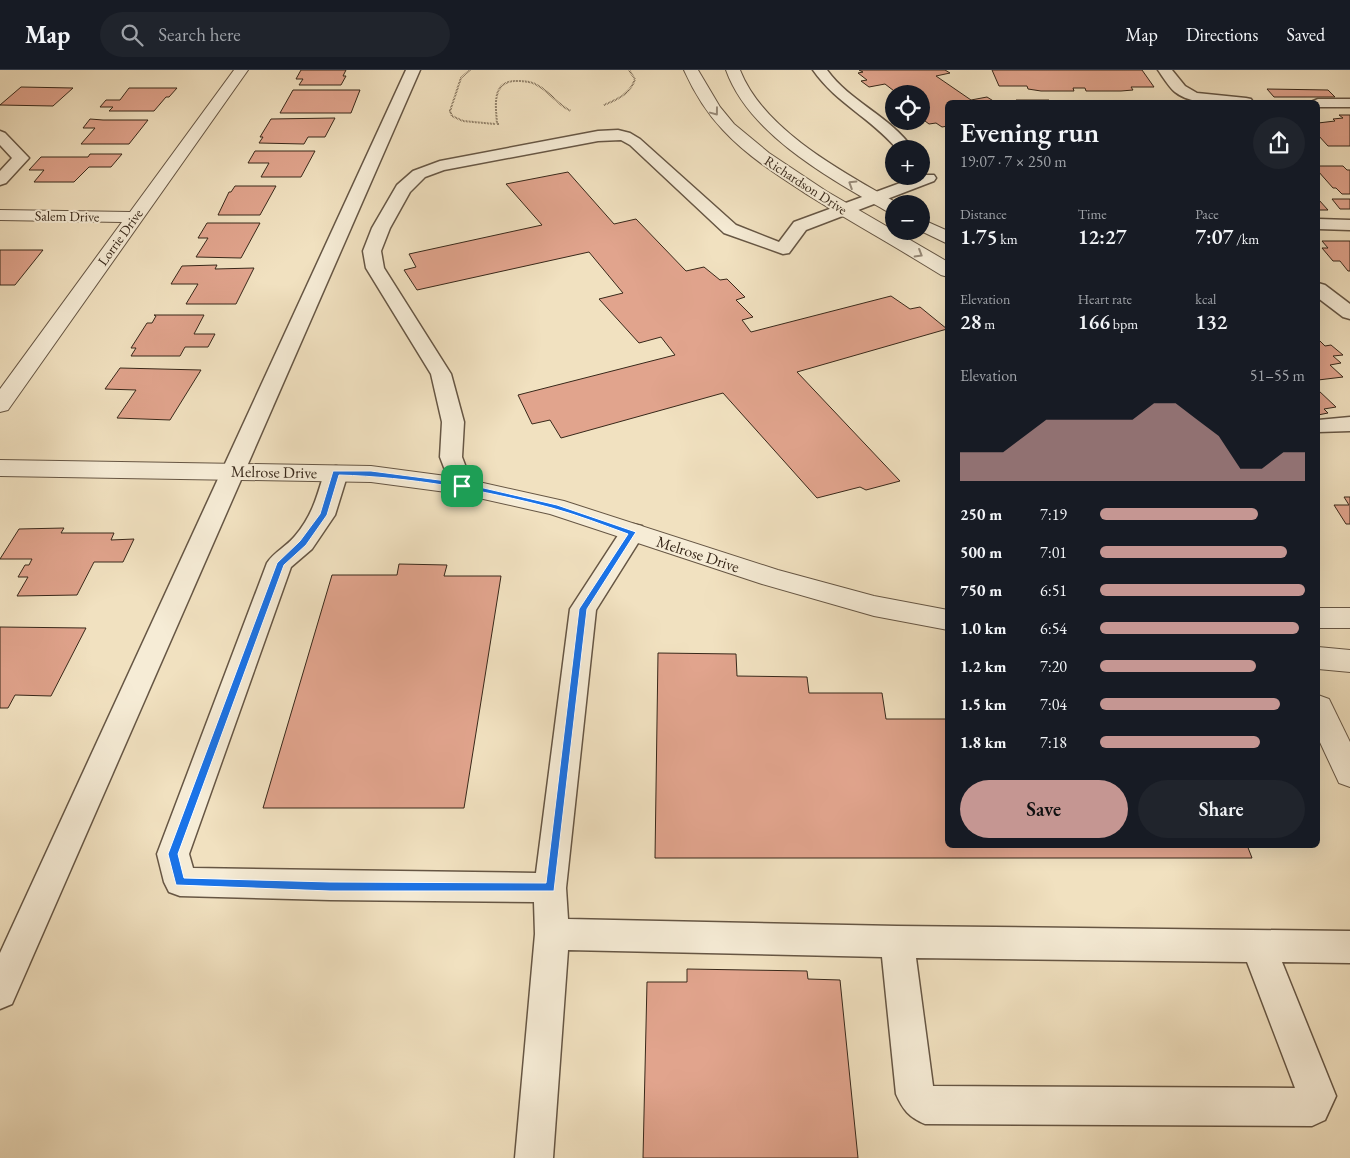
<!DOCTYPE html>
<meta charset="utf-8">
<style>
:root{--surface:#171b24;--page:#20242c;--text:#f1f3f6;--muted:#9ea1a6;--line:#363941;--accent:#c59692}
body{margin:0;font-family:"EB Garamond",serif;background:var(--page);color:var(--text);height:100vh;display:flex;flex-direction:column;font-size:19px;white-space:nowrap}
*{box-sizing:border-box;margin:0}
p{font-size:16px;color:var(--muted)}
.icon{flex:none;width:28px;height:28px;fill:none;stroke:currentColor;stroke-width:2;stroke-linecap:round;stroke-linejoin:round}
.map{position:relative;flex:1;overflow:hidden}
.panel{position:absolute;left:945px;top:30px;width:375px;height:748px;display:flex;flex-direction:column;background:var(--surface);border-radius:8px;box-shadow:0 5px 20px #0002}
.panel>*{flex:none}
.fabs{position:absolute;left:885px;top:15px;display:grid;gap:10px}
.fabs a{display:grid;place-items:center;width:45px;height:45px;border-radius:50%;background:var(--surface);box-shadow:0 5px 20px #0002;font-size:25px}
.pin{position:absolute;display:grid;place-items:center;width:42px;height:42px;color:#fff;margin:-21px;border-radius:10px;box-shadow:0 2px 8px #0006}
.round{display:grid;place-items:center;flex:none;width:52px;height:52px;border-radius:26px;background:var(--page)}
.head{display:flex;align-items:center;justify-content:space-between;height:85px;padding:0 15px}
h1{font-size:28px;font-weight:600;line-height:38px}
.figures{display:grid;grid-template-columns:repeat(3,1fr);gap:8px;height:85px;padding:5px 15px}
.figures div{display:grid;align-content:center}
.figures b{font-size:21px;font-weight:600}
.figures small{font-size:14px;font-weight:400}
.figures p{font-size:14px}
.chart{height:140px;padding:10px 15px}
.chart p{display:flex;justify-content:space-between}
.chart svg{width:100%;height:90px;margin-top:5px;fill:var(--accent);opacity:.7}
.cta{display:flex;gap:10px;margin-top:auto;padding:10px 15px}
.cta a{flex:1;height:58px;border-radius:30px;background:var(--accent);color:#111;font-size:20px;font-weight:600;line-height:58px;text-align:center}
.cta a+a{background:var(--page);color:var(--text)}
ul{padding:0 15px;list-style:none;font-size:16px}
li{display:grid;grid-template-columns:80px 60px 1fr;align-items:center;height:38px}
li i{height:12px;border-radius:6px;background:var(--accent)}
header{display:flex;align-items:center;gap:30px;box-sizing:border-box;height:70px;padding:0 25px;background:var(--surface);border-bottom:1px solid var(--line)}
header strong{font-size:24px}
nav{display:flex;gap:28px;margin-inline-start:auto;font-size:18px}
.search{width:350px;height:45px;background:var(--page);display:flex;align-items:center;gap:12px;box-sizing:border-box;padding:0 18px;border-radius:28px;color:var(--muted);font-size:19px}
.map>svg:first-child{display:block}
.building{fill:#e1a48d;stroke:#38281a}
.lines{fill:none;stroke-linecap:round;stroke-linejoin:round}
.service-casing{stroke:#665644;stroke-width:3}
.minor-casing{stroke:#665644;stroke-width:2}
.tertiary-casing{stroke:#665644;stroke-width:2}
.path{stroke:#38281a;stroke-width:2;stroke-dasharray:0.5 1;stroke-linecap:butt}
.service{fill:#f6ecd6;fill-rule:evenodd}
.minor{fill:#f6ecd6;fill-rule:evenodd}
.tertiary{fill:#f6ecd6;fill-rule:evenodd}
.oneway{stroke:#978a78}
.route{fill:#1a73e8;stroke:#fff;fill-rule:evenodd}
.labels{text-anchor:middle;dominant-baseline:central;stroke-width:4;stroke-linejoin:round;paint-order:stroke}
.far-street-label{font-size:14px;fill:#38281a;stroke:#f6ecd6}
.street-label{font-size:16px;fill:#38281a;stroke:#f6ecd6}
</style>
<header>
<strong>Map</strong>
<div class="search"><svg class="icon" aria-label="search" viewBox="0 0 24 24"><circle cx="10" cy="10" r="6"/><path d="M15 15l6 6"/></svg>Search here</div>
<nav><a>Map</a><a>Directions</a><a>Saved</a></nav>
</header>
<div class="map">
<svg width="1350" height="1088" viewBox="0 0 1350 1088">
<rect width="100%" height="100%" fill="#f1e1c0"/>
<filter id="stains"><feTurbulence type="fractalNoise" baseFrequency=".004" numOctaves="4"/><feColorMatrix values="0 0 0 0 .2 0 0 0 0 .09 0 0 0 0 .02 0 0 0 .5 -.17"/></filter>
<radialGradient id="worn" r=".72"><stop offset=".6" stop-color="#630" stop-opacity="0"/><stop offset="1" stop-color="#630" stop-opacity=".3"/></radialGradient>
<!-- building -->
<g class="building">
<polygon points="301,0 346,0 343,6 346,6 341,15 299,15 303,9 296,9"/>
<polygon points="859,0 945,0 950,3 936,6 971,30 987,27 995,32 948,32 948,56 942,57 936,53 929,54 921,48 921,24 898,24 885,14 869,17 861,11 867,10 858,3 863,2"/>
<polygon points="992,0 1142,0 1154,17 1131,17 1133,20 1121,21 1086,21 1085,18 1073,18 1074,21 1041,21 1028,19 1027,16 999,16"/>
<polygon points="21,17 73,18 53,36 0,35"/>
<polygon points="129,18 177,18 169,27 166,27 154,41 109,41 113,37 100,37 106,30 120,30"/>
<polygon points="1267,19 1328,20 1335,27 1274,27"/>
<polygon points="293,20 360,20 351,43 280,43"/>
<polygon points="1016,30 1049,30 1050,32 1017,32"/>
<polygon points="1339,45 1350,45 1350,76 1328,76 1318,65 1318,53 1335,51 1333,49 1343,48"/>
<polygon points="335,48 325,67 308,67 304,74 259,73 263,67 260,67 271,49"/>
<polygon points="90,49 103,50 148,50 129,74 81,74 95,58 83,58"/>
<polygon points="255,81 315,81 301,107 261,107 269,93 248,93"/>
<polygon points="90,84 122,84 111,97 89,97 74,112 34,112 44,100 29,100 41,87 88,87"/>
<polygon points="1318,96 1343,96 1347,100 1350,100 1350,124 1342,124 1336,118 1333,118 1318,101"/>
<polygon points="568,102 614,154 636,149 686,201 704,197 720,210 727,209 745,227 736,230 753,247 742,250 751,262 891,226 910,239 920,237 947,259 797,302 900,411 866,420 860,417 817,428 723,323 561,368 550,350 532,354 518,325 675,285 661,267 639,273 599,229 623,223 589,182 417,220 404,200 416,197 409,184 542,155 506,114"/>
<polygon points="235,116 276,116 260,145 218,145 229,122 231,122"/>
<polygon points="1332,129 1350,129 1350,139 1340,139"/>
<polygon points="1318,130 1319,130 1328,140 1318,140"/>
<polygon points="207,153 260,153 241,188 196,187 208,168 198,168"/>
<polygon points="1322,171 1350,171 1350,201 1348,201 1340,191 1333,191 1322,178 1328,178"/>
<polygon points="0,180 43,180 15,215 0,215"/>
<polygon points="217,195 215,199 254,198 236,234 186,234 198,214 171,214 182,196"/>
<polygon points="154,245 204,245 194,264 215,264 208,277 185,277 180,286 131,286 136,278 131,278 147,253 152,253 156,246"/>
<polygon points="1318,269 1325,276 1331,275 1343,285 1333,286 1341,293 1330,295 1343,307 1318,310"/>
<polygon points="120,298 201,300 170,350 117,348 136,320 105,319"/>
<polygon points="1318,320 1336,337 1324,339 1328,343 1318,345"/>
<polygon points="1344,427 1350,427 1350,454 1346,454 1334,435 1349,435"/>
<polygon points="64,458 61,463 114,463 111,470 134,469 123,492 94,492 77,525 17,526 28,507 18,507 25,495 29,495 32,489 0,489 19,459"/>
<polygon points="399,494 447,495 444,506 501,506 464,738 263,738 332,505 397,505"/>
<polygon points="0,557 86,558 51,626 15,625 8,638 0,638"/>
<polygon points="658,583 736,584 737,606 807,607 809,623 882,623 886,649 948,649 948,775 1247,775 1252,788 655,788"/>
<polygon points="687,899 807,901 808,909 840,910 858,1088 643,1088 647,912 687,912"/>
</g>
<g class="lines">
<defs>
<g id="service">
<polygon points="406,0 420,0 12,934 0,939 0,883"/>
<path d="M813,0H827C850,32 890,46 913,79H897C871,48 836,33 813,0Z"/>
<path d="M1158,0H1172L1185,16L1197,23L1246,28L1251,29L1253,32C1233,35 1192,36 1175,22C1169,17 1163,7 1158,0Z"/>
<polygon points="1318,29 1350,29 1350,37 1318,37 1318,32 1311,32"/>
<polygon points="618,60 630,63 640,69 736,155 779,172 794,152 922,105 934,105 936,108 934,111 806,160 789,183 783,184 724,163 630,75 621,70 598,71 444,100 425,107 410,122 390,158 381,181 384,198 451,304 464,352 462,387 473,416 469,421 461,423 453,421 440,387 442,352 431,304 366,198 363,181 372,158 397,115 413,101 440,91 598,61"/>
<polygon points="0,61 5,63 29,88 6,113 0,115 0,101 12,88 0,75"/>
<polygon points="1318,149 1350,150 1350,160 1318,159"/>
<polygon points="1318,213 1325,215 1350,234 1350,249 1343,247 1318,228"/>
<polygon points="1350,347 1350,361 1318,362 1318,350"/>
<path d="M336,396L344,398L348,403L335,445L312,479L291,497L189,784L193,798L536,803L570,539L624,456L633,454L642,456L645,462L596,540L566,818L568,849L897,856L1350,861V893L1282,892L1336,1026L1325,1050L1312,1056L925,1054C909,1047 903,1040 896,1024L882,887L568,880L553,1088H515L535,864L534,832L330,830L180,826L169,822L164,812L157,784L267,493C274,482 287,476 295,466C312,446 317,427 324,403L328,398ZM916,888L1247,892L1295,1018L933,1016Z"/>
</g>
<polygon id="minor" points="234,0 248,0 8,340 0,342 0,319 122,152 0,150 0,140 130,142"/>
<g id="tertiary">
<path d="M684,0H698L720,37L734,54L769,83L826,121L948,192V207L941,205C898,178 854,154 811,127C780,107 748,87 723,60C706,42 694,22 684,0Z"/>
<path d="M726,0H740C764,61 845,103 899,134H894V143L888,142C831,109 749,65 726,0Z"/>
<polygon points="921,149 948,161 948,174 921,161"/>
<polygon points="0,390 371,396 461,408 564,431 778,500 874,526 948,540 948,560 874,546 762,514 550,444 461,424 371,412 0,406"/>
<rect x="1318" y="538" width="32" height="20"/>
<polygon points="1318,577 1350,580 1350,602 1318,599"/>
<polygon points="1318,625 1329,629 1350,672 1350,717 1339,713 1318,668"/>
</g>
</defs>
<!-- service casing -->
<use href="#service" class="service-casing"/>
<!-- minor casing -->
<use href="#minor" class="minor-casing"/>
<!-- tertiary casing -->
<use href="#tertiary" class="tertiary-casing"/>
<!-- path -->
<g class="path">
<polyline points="470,0 461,8 450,41 452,46 463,51 495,54"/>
<path d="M604,35C618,29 630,24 635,9L629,0"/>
<path d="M499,54H497C496,37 491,12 515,11C522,11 530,11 537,15C550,22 558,35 571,41"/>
</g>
<!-- service -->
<use href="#service" class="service"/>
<!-- minor -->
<use href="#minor" class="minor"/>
<!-- tertiary -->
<use href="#tertiary" class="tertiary"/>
</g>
<!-- one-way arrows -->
<defs><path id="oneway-chevron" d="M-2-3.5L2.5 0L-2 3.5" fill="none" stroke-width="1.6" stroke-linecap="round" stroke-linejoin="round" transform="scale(1.25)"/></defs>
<g class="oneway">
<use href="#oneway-chevron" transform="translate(715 42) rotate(53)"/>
<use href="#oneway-chevron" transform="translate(852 114) rotate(-148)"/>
<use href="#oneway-chevron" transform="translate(919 184) rotate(31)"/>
</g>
<!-- route -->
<path class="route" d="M333,401H371L462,413L557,435L636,462L587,539L554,821H330L176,815L168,784L277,493L300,471L320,444ZM339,405C410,407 483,420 552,438C578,445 603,455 628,464L579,539L546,813L330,812L184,808L178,784L284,495L306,475L327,445Z"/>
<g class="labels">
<!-- far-street labels -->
<g class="far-street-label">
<text transform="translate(806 115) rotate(33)">Richardson Drive</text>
<text transform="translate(67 146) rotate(1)">Salem Drive</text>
<text transform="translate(120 167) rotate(-54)">Lorrie Drive</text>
</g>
<!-- street labels -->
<g class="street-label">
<text transform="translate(274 402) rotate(1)">Melrose Drive</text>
<text transform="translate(698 484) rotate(18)">Melrose Drive</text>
</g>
</g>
<rect width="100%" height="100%" filter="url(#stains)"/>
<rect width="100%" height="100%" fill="url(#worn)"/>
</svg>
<div class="fabs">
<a><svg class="icon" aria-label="locate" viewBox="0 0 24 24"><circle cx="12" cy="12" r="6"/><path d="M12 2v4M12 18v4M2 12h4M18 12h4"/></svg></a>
<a>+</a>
<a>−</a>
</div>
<div class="pin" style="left:462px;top:416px;background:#1e9e55"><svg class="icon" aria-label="arrive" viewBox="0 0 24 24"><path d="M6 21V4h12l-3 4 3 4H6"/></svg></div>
<section class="panel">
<div class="head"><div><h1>Evening run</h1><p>19:07 · 7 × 250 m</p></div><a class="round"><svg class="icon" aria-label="share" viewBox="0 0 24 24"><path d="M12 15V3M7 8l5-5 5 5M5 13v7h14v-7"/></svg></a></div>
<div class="figures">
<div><p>Distance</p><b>1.75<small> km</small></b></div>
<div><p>Time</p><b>12:27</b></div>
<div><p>Pace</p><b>7:07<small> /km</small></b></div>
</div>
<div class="figures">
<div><p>Elevation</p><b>28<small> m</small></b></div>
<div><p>Heart rate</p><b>166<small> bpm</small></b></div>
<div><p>kcal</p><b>132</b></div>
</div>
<div class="chart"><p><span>Elevation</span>51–55 m</p>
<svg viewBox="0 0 160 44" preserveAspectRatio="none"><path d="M0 44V30L10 30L20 30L30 22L40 14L50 14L60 14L70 14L80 14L90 6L100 6L110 14L120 22L130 38L140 38L150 30L160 30V44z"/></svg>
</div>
<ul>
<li><b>250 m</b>7:19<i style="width:77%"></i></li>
<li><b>500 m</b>7:01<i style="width:91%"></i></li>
<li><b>750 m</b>6:51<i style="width:100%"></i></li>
<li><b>1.0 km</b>6:54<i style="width:97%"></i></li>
<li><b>1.2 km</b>7:20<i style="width:76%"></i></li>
<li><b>1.5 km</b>7:04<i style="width:88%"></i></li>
<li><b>1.8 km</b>7:18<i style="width:78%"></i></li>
</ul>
<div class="cta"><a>Save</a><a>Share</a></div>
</section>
</div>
